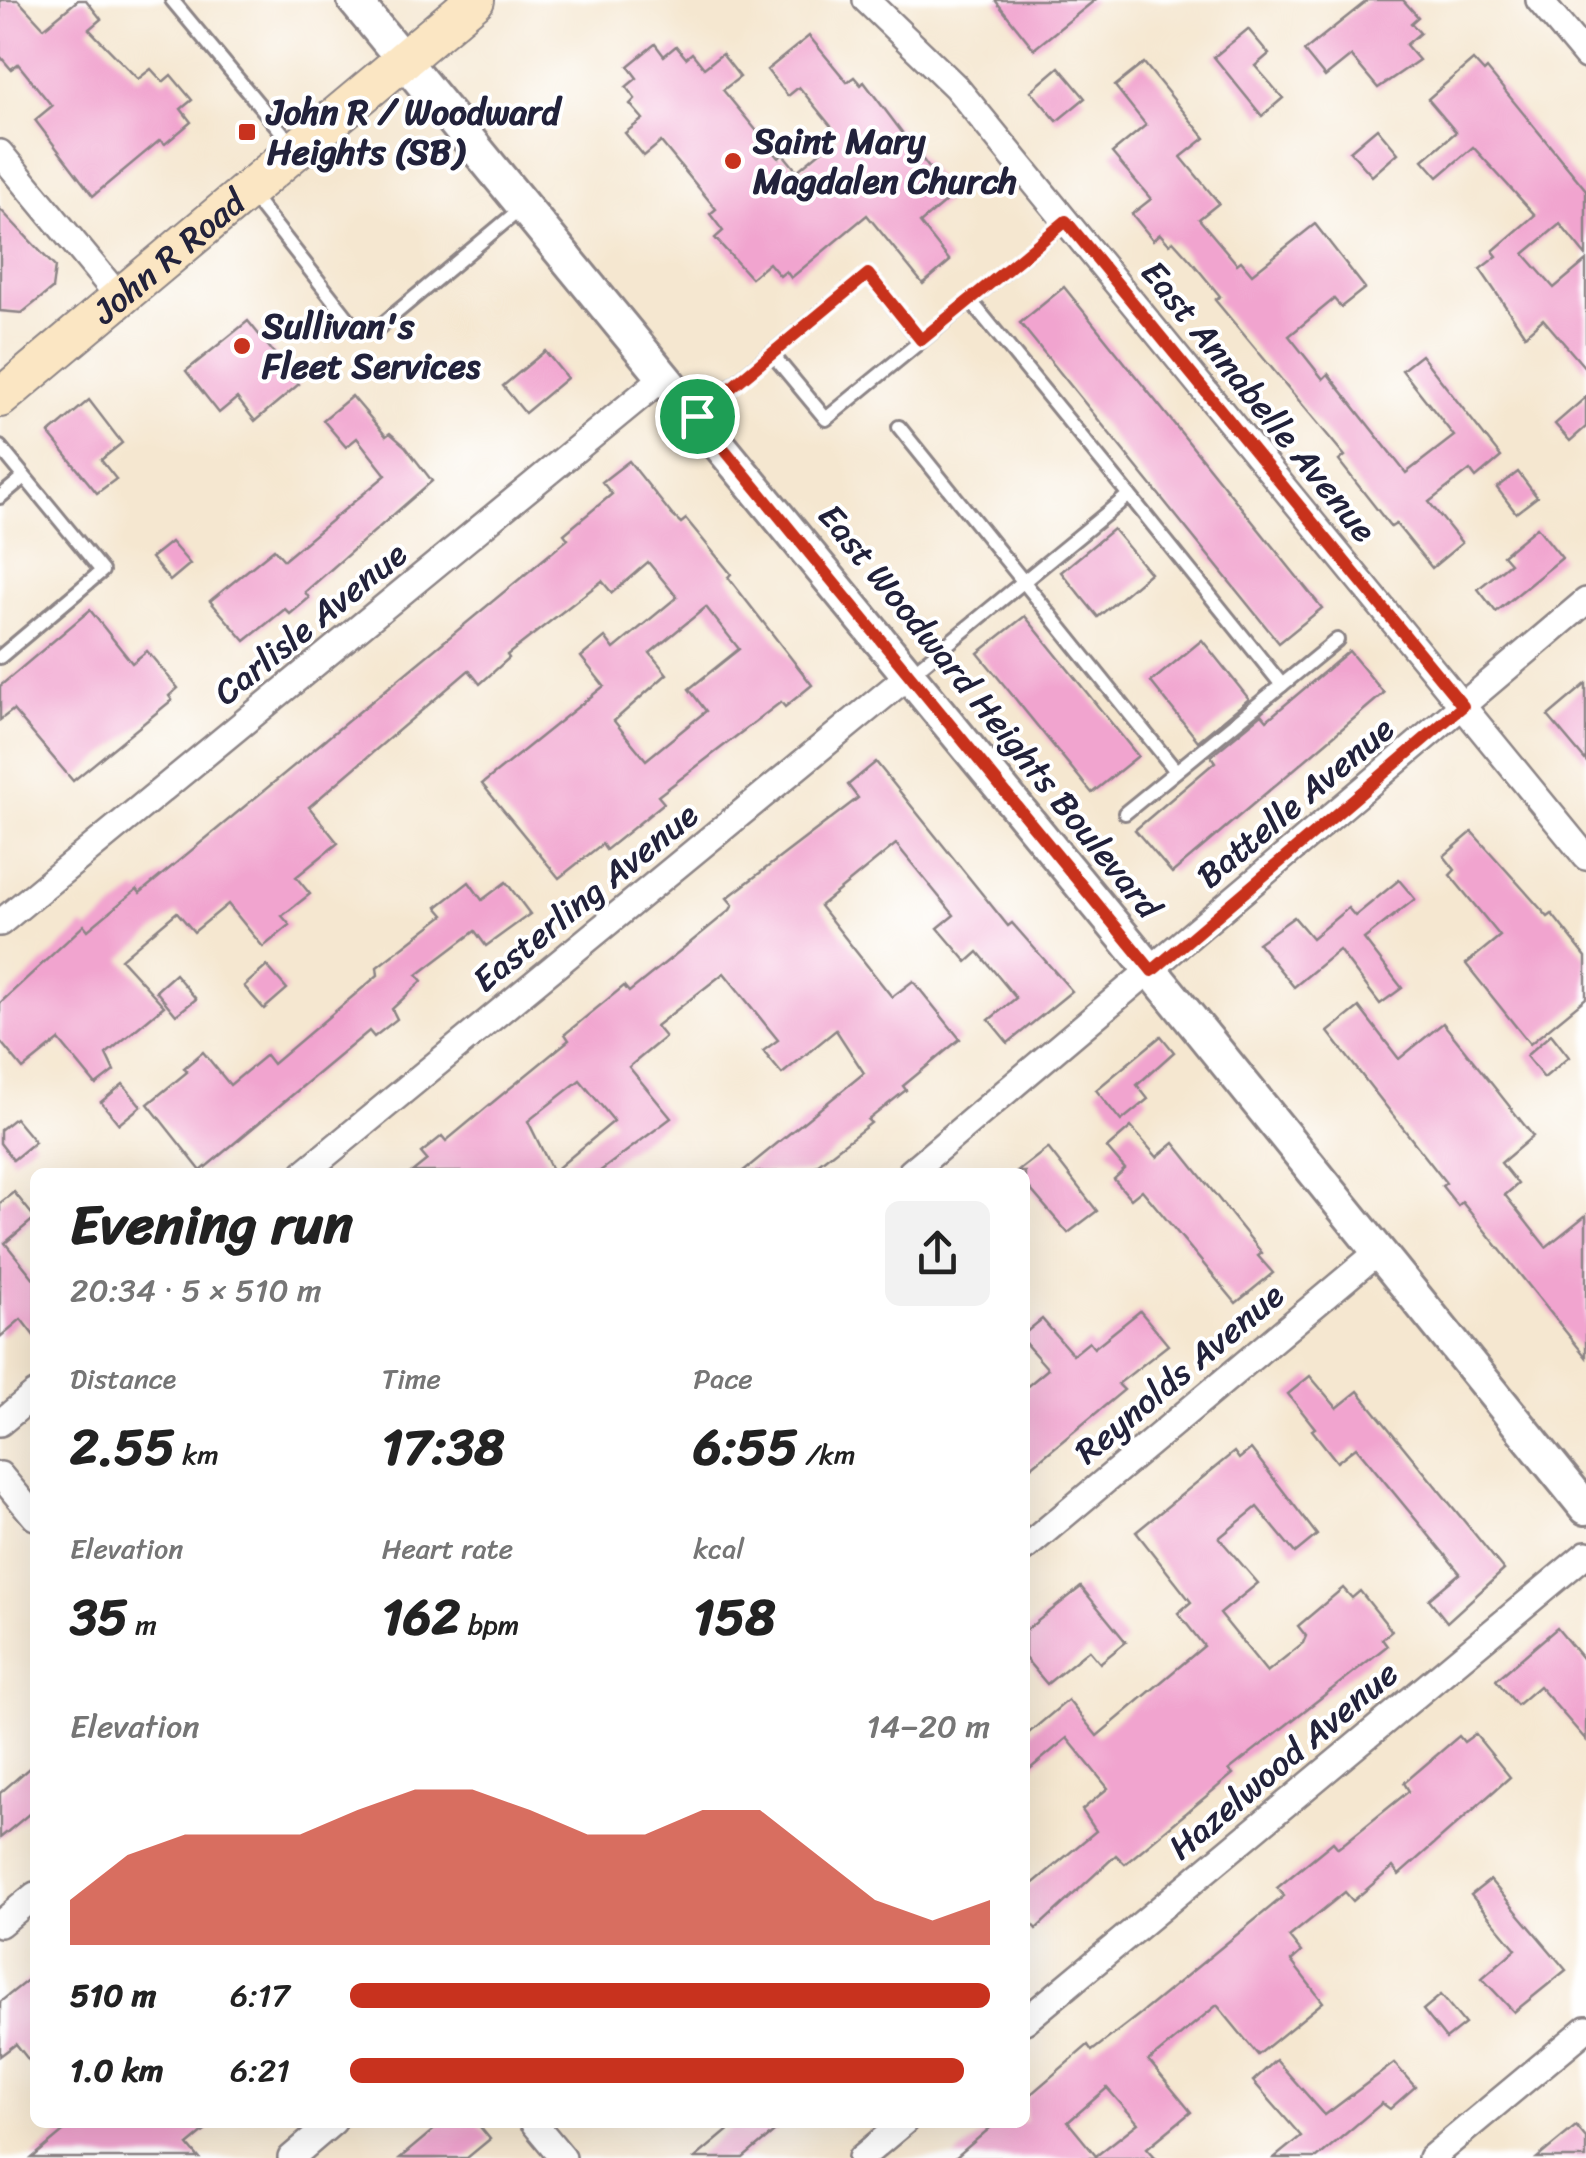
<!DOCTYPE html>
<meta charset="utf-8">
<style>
:root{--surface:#fff;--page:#f2f2f2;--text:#222;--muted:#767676;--accent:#c8321e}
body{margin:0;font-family:Sriracha,sans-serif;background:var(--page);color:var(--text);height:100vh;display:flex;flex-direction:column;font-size:38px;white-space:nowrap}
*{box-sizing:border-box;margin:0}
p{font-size:32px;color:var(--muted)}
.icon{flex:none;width:55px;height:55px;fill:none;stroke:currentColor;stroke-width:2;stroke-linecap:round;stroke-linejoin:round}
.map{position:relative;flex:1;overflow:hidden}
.panel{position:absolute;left:30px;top:1168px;width:1000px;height:960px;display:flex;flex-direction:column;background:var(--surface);border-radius:15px;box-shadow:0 10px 40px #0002}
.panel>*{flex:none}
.pin{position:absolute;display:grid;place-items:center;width:85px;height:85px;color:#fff;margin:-42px;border:5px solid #fff;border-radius:50%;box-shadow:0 2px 10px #0007}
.round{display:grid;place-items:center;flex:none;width:105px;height:105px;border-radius:15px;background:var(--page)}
.head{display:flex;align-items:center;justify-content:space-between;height:170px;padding:0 40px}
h1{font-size:55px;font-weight:700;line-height:75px}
.figures{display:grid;grid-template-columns:repeat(3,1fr);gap:15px;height:170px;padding:10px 40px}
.figures div{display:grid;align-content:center}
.figures b{font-size:50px;font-weight:700}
.figures small{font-size:28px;font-weight:400}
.figures p{font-size:28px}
.chart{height:280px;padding:20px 40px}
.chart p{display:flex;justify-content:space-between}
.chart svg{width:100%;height:180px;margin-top:10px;fill:var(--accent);opacity:.7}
ul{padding:0 40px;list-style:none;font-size:32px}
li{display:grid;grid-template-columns:160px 120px 1fr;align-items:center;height:75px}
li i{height:25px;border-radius:12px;background:var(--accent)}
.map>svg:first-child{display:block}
.building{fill:#f1a4cf;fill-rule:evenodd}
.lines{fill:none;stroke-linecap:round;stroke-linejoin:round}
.service-casing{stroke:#8c8486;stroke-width:18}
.minor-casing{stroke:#8c8486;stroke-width:30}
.tertiary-casing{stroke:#8c8486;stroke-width:38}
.secondary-casing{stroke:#8c8486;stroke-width:42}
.service{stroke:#fff;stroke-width:12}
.minor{stroke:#fff;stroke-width:25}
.tertiary{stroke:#fff;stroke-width:32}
.secondary{stroke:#fbe6c3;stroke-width:38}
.route-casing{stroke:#fff;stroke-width:20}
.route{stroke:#c8321e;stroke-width:12}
.poi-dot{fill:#c8321e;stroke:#fff;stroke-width:4}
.labels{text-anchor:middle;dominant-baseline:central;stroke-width:8;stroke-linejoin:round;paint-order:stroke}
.poi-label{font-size:35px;font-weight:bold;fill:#22223b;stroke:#fff;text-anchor:start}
.street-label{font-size:35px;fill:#22223b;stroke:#fff}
</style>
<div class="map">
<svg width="1586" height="2158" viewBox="0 0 1586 2158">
<rect width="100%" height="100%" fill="#fff"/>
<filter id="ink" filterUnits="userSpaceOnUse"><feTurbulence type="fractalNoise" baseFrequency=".01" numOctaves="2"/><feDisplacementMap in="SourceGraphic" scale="20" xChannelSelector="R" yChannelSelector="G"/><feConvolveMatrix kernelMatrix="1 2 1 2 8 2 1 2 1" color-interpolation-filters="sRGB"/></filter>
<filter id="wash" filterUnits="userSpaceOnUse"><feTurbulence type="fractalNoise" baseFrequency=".0048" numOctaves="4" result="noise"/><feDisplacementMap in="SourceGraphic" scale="40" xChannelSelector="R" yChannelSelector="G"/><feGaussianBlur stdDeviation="2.25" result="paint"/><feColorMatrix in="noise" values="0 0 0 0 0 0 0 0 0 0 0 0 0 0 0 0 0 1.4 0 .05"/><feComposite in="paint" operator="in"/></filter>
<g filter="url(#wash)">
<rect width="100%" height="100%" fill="#f5e7d0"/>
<g id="blocks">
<!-- building -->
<g class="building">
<polygon points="0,0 18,0 44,28 78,0 86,0 101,19 89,29 138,79 151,69 163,82 171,75 192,100 181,109 191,122 165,144 160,140 93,196 35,120 52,106 18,64 11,69 0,56"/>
<polygon points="995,0 1095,0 1034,49"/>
<polygon points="1368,0 1403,0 1418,17 1411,23 1420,33 1406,45 1419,60 1378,88 1351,56 1325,77 1304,51"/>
<polygon points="1248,29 1269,54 1255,66 1283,98 1262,116 1214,57"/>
<polygon points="809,36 847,82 854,77 861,85 864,82 951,197 920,223 950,261 923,284 867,215 791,278 786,271 780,276 769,263 751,278 715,238 723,231 710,214 716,209 661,142 644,156 625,133 643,119 630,104 635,99 626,87 637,78 628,66 655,44 664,56 676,46 686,58 692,53 704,68 722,54 740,77 723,90 779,158 783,154 797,171 839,136 799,87 788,96 767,70"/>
<polygon points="1473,60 1484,72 1487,69 1586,190 1586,256 1560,224 1524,254 1554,288 1586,261 1586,369 1543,319 1525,335 1480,269 1497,256 1493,251 1535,215 1473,147 1438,177 1423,160 1456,132 1428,99"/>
<polygon points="1144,63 1205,138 1181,157 1219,203 1199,219 1237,264 1241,261 1252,274 1315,224 1365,288 1341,307 1334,299 1289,336 1323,379 1328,374 1406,473 1454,436 1402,370 1421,355 1501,457 1476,478 1470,470 1429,502 1462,543 1432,568 1396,524 1391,527 1339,461 1345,456 1215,300 1220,296 1192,262 1173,241 1169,244 1160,234 1153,240 1132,214 1151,199 1112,153 1146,125 1115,86"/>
<polygon points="1059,67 1085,98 1057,121 1031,91"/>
<polygon points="1377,128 1398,153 1372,176 1350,151"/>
<polygon points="0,209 55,267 52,289 22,313 0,311"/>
<polygon points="1064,287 1322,608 1279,643 1020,323"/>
<polygon points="248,321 299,384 255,421 237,398 219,413 186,371"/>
<polygon points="545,351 567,378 525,413 503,386"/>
<polygon points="352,396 386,436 390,433 405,446 432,481 305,592 309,598 290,614 285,609 245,641 210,601 274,549 284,560 386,475 357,438 346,447 323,420"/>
<polygon points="1586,397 1586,427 1570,441 1555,424"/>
<polygon points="89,400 122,443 101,460 116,479 97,493 49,434"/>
<path d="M629,461L672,515L681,523L686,519L731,574L728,577L812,685L785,707L781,702L658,796L664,803L606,850L602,844L559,878L482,784L604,686L581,657L605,637L614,649L677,597L648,562L612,593L602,581L507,655L509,658L480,684L469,670L309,807L338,843L296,877L310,894L282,916L290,925L263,947L228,904L194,932L177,912L121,959L164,1006L106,1054L114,1071L96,1085L59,1040L23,1069L0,1041V1003L84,925L88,930L137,889L140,893L568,539L564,534L612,494L602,482ZM706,607L739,649L689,689L706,711L646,760L614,721L667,674L650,653Z"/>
<polygon points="1518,472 1537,497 1516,513 1497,488"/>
<polygon points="1537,527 1562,558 1496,612 1478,589 1510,563 1503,555"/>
<polygon points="1113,529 1150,573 1098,617 1061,572"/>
<polygon points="171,542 190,564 170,581 151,558"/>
<polygon points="90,610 132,663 147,651 178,688 169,696 172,700 73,781 13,710 0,720 0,686"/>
<polygon points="1025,616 1138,756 1092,793 978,653"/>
<polygon points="1202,640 1249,699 1198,741 1151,682"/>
<polygon points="1349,651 1384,693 1172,873 1135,830 1215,762 1211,756 1262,714 1267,720"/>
<polygon points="1586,684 1586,761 1548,716"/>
<path d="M876,762L1008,926L1012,923L1072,991L1008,1043L989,1020L1016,998L978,952L967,962L938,928L954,915L896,844L820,906L892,997L913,981L960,1039L903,1086L906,1090L868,1120L871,1123L808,1172H742L864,1073L836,1030L782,1074L763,1051L778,1040L724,973L656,1026L665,1037L629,1067L671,1118L599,1172H412L427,1160L421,1153L442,1136L446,1141L487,1107L569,1040L565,1034L624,986L629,992L691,942L730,910L733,905L727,898L858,798L848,785ZM580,1080L614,1121L553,1172L528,1121Z"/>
<polygon points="1472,832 1548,917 1552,914 1586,957 1586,998 1530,1044 1466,964 1500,936 1450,875 1455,870 1444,856"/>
<polygon points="1399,880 1415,899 1364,939 1402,988 1380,1004 1339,950 1294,987 1258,943 1294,917 1312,938 1348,908 1355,916"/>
<polygon points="469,882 482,900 506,882 530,914 486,946 475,931 417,975 422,981 392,1009 397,1019 374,1037 369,1031 201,1171 148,1104 187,1072 184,1068 203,1052 230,1085 266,1055 273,1064 378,975 377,967 444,915 437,907"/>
<polygon points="267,966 287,989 264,1009 244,986"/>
<polygon points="175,974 196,999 176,1015 156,991"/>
<polygon points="1359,1007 1399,1059 1443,1023 1495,1088 1533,1136 1501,1163 1518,1184 1505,1195 1546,1247 1586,1215 1586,1357 1462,1202 1458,1206 1442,1186 1446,1183 1328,1032"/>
<polygon points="1551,1034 1569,1057 1544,1078 1526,1056"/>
<polygon points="1161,1036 1174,1052 1137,1085 1148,1099 1121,1121 1096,1090"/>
<polygon points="123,1084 141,1106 119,1124 101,1102"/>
<polygon points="15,1118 35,1142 13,1160 0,1143 0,1130"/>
<polygon points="1131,1127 1157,1157 1174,1143 1262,1253 1258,1256 1273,1273 1236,1303 1142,1190 1131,1199 1114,1179 1125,1169 1107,1148"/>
<polygon points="1048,1148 1097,1211 1068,1233 1025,1183 1025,1172 1017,1172"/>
<polygon points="14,1192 35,1218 5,1243 35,1280 35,1337 21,1319 0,1337 0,1203"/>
<polygon points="1140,1311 1168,1345 1118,1384 1124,1390 1025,1472 1025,1388 1048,1369 1025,1343 1025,1333 1042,1319 1073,1355 1089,1342 1094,1348"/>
<polygon points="1310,1376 1337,1408 1358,1391 1504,1570 1447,1622 1429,1599 1460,1573 1356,1447 1337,1462 1312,1430 1315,1428 1288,1394"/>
<polygon points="1251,1449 1317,1535 1295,1553 1257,1507 1219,1538 1258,1583 1220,1614 1267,1672 1303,1643 1306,1636 1298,1626 1343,1588 1352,1598 1360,1591 1392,1631 1382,1639 1387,1646 1229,1770 1233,1774 1125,1864 1116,1855 1036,1929 1025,1916 1025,1890 1096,1831 1082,1810 1108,1788 1067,1738 1025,1773 1025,1736 1068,1700 1097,1736 1204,1646 1178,1613 1191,1602 1136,1532 1234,1452 1239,1459"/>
<polygon points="1081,1587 1126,1642 1100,1663 1089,1650 1047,1684 1025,1658 1025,1631"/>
<polygon points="1557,1628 1586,1663 1586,1740 1539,1686 1517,1705 1496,1680"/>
<path d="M1475,1734L1510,1777L1399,1875L1393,1867L1353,1901L1345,1892L1289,1937L1301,1952L1291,1961L1323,2002L1258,2055L1217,2005L1149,2061L1191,2112L1147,2148L1156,2158H955L997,2122H1025V2099L1088,2045L1092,2051L1140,2014L1284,1896L1277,1888L1333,1842L1338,1848L1346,1842L1409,1791L1404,1783L1459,1736L1464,1742ZM1107,2088L1138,2123L1096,2156L1068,2122Z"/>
<polygon points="35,1763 35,1809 0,1838 0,1793"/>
<polygon points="1490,1880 1566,1970 1514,2012 1482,1978 1516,1949 1471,1895"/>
<polygon points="35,1974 35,2068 16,2044 0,2056 0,2002"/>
<polygon points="1441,1995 1465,2024 1446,2039 1423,2010"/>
<polygon points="1276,2060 1325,2115 1394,2063 1415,2087 1390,2109 1382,2103 1317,2158 1274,2158 1301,2136 1253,2081"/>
<polygon points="75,2122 216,2122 188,2145 199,2158 32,2158"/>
<polygon points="443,2122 476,2122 490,2139 467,2158 400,2158"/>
<polygon points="738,2122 786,2122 743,2158 695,2158"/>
<polygon points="1576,2126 1586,2138 1586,2158 1537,2158"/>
</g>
</g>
</g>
<g filter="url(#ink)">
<use href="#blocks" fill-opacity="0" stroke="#8c8486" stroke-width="2.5"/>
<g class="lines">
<defs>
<g id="service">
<polyline points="172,0 295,148"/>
<polyline points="249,192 353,325 378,328 524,206"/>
<polyline points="970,300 1129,495"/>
<polyline points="772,354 826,419 921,341"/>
<polyline points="698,414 868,274 921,341 1066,221"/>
<polyline points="899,427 1176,771"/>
<polyline points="0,447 102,571 0,657"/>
<polyline points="0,497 24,477"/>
<polyline points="911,674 1129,495 1282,685"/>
<polyline points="1125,813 1337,640"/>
</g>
<g id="minor">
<polyline points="866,0 956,87 1586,857"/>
<polyline points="1539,0 1586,56"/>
<polyline points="0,153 119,297"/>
<polyline points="0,923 665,376"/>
<polyline points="305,1172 909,675"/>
<polyline points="911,1172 1586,601"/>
<polyline points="0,1423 35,1394"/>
<polyline points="0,1475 35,1517"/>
<polyline points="1025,1548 1378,1252"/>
<polyline points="0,1924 35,1895"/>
<polyline points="1025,2021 1586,1554"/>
<polyline points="533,2122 563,2158"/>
<polyline points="291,2158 333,2122"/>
<polyline points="861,2158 904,2122"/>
<polyline points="1431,2158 1586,2029"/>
</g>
<polyline id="tertiary" points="354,0 1172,996 1586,1508"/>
<g id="secondary">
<path id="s1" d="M0,398L475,0"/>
</g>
</defs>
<!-- service casing -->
<use href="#service" class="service-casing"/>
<!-- minor casing -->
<use href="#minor" class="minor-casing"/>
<!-- tertiary casing -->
<use href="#tertiary" class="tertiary-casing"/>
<!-- secondary casing -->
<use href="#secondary" class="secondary-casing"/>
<!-- service -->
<use href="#service" class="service"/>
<!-- minor -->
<use href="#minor" class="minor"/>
<!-- tertiary -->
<use href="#tertiary" class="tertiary"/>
<!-- secondary -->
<use href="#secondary" class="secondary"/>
</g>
</g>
<g class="lines" filter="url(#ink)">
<defs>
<polygon id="route" points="1066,221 1463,706 1152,971 697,416 868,274 921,340"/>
</defs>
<!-- route casing -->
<use href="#route" class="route-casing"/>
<!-- route -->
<use href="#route" class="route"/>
</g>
<!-- markers -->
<g class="poi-dot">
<rect x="237" y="122" width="20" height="20" rx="5"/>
<circle cx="733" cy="161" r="10"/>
<circle cx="242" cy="346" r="10"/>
</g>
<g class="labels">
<!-- poi labels -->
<g class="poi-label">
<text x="267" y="112">John R / Woodward<tspan x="267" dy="40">Heights (SB)</tspan></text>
<text x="753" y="141">Saint Mary<tspan x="753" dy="40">Magdalen Church</tspan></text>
<text x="262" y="326">Sullivan's<tspan x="262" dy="40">Fleet Services</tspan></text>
</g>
<!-- street labels -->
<g class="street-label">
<text stroke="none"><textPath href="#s1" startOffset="220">John R Road</textPath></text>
<text transform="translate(1259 401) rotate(51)">East Annabelle Avenue</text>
<text transform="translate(310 623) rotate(-39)">Carlisle Avenue</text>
<text transform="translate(990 711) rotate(51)">East Woodward Heights Boulevard</text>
<text transform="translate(1295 802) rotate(-40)">Battelle Avenue</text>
<text transform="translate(585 897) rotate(-39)">Easterling Avenue</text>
<text transform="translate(1179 1373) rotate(-40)">Reynolds Avenue</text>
<text transform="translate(1283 1760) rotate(-40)">Hazelwood Avenue</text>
</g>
</g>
</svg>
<div class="pin" style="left:697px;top:416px;background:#1e9e55"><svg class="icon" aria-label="arrive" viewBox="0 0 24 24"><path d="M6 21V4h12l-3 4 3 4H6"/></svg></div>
<section class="panel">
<div class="head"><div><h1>Evening run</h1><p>20:34 · 5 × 510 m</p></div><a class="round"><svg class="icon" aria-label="share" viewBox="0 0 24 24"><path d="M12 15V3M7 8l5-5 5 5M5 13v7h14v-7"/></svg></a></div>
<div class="figures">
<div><p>Distance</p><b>2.55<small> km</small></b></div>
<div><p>Time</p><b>17:38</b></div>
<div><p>Pace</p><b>6:55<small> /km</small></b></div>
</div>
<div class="figures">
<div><p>Elevation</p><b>35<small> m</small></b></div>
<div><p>Heart rate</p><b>162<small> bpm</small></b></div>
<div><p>kcal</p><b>158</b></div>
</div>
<div class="chart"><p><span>Elevation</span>14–20 m</p>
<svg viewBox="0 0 160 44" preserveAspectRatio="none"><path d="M0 44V33L10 22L20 17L30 17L40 17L50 11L60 6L70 6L80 11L90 17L100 17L110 11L120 11L130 22L140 33L150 38L160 33V44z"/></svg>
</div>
<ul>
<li><b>510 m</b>6:17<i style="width:100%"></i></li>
<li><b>1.0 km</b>6:21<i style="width:96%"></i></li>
</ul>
</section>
</div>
